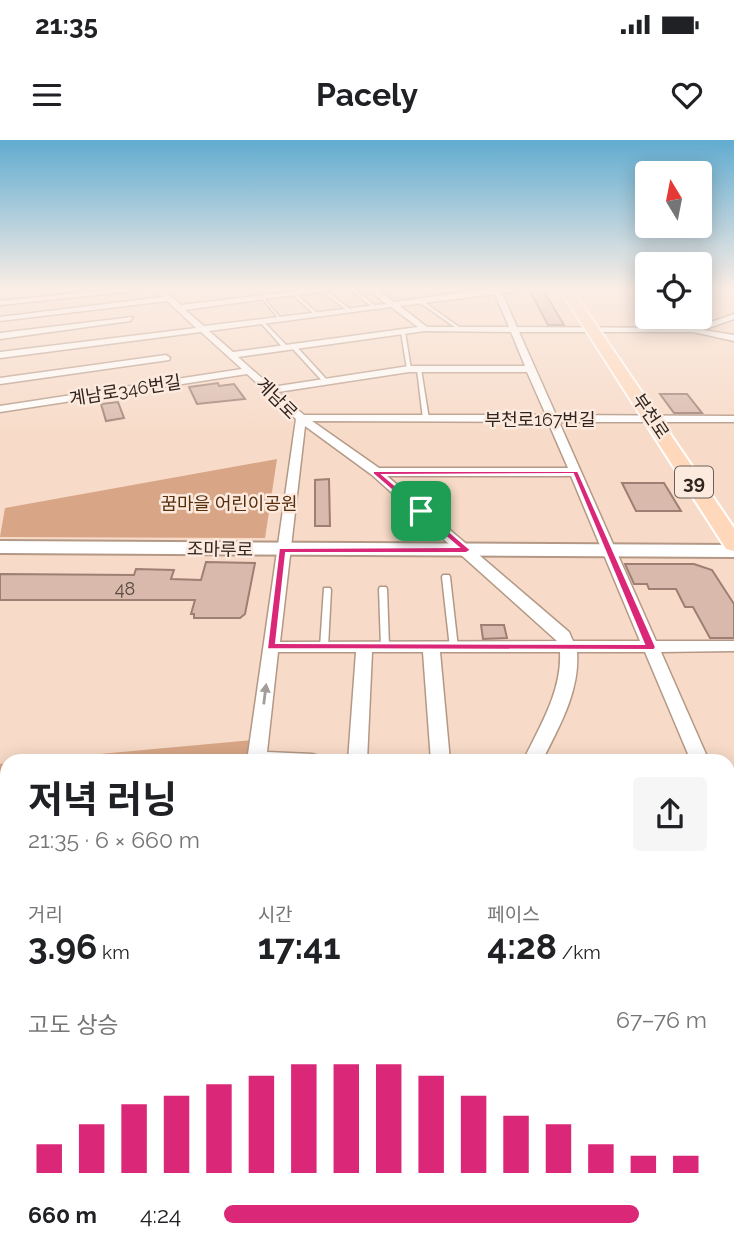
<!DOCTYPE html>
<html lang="ko">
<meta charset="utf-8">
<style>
:root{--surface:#fff;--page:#f6f6f6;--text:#202124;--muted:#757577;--accent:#db2777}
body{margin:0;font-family:Raleway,"Noto Sans KR",sans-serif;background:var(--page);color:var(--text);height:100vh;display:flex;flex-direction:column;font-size:26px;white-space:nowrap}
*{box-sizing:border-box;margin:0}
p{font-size:23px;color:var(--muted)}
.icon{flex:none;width:38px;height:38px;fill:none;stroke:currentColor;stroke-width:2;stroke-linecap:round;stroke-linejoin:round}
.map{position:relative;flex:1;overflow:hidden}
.details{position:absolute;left:0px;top:614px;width:735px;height:502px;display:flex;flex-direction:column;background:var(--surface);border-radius:21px 21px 0 0;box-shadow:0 4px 18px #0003}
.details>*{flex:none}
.needle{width:46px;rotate:350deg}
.tools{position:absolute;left:635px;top:21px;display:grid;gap:14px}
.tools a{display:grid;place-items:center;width:77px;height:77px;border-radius:7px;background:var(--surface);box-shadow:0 4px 18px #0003;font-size:35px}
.pin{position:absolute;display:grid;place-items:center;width:60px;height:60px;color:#fff;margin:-30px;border-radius:14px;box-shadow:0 4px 10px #0006}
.round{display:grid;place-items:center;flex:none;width:74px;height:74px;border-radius:7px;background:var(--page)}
.headline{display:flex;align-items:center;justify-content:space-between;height:119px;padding:0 28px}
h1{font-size:38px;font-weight:700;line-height:52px}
.metrics{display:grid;grid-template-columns:repeat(3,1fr);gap:10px;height:119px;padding:7px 28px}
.metrics div{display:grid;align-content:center}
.metrics b{font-size:35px;font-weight:700}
.metrics small{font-size:19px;font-weight:400}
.metrics p{font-size:19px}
.chart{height:196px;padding:14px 28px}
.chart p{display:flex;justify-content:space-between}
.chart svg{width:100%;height:126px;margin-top:7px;stroke:var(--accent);stroke-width:6}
ul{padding:0 28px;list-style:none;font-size:23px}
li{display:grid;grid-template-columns:112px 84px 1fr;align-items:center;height:52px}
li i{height:18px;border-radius:9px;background:var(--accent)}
.status{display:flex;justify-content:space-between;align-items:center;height:49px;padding:0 35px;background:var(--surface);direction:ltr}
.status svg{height:19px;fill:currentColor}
header{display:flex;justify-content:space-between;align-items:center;height:91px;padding:0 28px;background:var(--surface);font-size:32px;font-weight:700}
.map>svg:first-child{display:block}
.green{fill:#d8a686}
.building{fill:#d8b9ab;stroke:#9d7f73;stroke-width:2}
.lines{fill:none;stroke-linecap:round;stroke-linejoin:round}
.lane-casing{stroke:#b39886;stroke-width:3}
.street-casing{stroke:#b39886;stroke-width:3}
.secondary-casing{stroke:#b39886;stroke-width:4}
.primary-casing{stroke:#fff;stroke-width:4}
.lane{fill:#fff;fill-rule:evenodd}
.street{fill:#fff;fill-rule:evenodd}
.secondary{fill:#fff;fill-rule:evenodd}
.primary{fill:#ffd8bb;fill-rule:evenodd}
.oneway{fill:#a29d9a}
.route{fill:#db2777;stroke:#fff;stroke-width:2;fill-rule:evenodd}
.labels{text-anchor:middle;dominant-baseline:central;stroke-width:5;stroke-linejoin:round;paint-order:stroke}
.far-street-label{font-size:18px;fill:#30251e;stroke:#fceade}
.far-park-label{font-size:18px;fill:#572e0e;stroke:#fceade}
.number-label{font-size:18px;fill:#5a4a41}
.shield{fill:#fceade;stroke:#6d6058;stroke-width:2}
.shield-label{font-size:19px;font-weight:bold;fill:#30251e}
</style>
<div class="status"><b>21:35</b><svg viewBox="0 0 49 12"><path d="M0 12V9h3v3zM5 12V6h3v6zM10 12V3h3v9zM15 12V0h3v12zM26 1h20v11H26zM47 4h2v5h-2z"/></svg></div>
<header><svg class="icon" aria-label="menu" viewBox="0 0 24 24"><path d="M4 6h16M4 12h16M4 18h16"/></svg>Pacely<svg class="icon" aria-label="heart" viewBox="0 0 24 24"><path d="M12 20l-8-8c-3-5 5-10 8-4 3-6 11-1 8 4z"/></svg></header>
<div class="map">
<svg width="734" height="1115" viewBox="0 0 734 1115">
<rect width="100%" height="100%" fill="#f7dac7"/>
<!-- green -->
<g class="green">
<polygon points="277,319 265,398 0,397 5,368"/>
<polygon points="253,600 250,621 23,621"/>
<polygon points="7,623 7,820 0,820 0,624"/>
</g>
<!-- building -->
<g class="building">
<polygon points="534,148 542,148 564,185 548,185 530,151"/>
<polygon points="218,243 219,246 234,244 245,259 197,264 189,247"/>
<polygon points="660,254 687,254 702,273 674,273"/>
<polygon points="118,262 124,278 106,281 101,264"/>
<polygon points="329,339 330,386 315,386 315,340"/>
<polygon points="622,343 664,343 681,371 636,371"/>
<polygon points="206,422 255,423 245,474 240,478 194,478 194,474 191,474 195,460 0,460 0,434 134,435 136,429 174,430 171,439 201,440"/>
<polygon points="625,424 694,424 712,430 734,464 734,498 710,498 693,467 685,467 676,449 649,449 647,444 634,444"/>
<polygon points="481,485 504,485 507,498 483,499"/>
</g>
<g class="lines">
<defs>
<g id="lane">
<polygon points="347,148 352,148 377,167 374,168"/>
<polygon points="323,150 325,150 350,169 350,171 348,171 323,152"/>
<polygon points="293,153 295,153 317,173 317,175 315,175 293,155"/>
<polygon points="261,157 263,157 282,180 280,180"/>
<polygon points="419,160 421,160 462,189 459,190 419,162"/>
<polygon points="260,180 262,180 288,207 288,209 284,209 260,182"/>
<polygon points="403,191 405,192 411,229 409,230 407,229 401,192"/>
<polygon points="292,206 296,206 328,241 328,243 324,243 292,208"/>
<polygon points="419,228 421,229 429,279 426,281 423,279 417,229"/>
<polygon points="443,435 449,435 450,437 458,508 454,511 450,508 442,437"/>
<polygon points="380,447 386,447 387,449 389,507 385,510 381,507 379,449"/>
<polygon points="324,448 330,448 331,450 328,507 324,510 320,507"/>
<rect x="728" y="702" width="6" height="10"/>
<rect x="728" y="1075" width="6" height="16"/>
<polygon points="671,1110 687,1110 688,1115 672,1115"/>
</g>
<g id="street">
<path d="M126,148H162L181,165L323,148H346L185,170L204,186L386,164L367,148H375L394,162L493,148H529L502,153L517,187L694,188L734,174V179L703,190L734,195V201L693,192H519L556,275L734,276V282H559L656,501H734V511L661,512L709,621H691L645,512H577C580,551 559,587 542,621H523C540,586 562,551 560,512H440L450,621H431L423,512H372L367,621H348L356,512H278L267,612L312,614L319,616L322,621H247L296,279L247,234L0,272V266L242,229L201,192L0,218V212L196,188L167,161L0,181V177L163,157L154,149L0,165V161ZM495,154L509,187H427L400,166ZM391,167L418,187L233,212L209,191ZM425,191L511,192L525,226H409L272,247L238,217ZM409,232H527L546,275H304L278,252ZM312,281L548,282L568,328H379ZM305,286L372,335L557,501L280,502ZM387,336H571L640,501H573L569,492Z"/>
<polygon points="133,177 130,181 0,199 0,193"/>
<polygon points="166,215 170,218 169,220 0,244 0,238"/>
<polygon points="728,677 734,679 734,708 728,706"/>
<rect x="728" y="790" width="6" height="24"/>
<polygon points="180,1110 212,1110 211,1115 179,1115"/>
<polygon points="316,1110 348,1110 346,1115 313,1115"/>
</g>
<polygon id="secondary" points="0,401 734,405 734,417 0,413"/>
<polygon id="primary" points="559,148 571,148 734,388 734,411 726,409 723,404"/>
</defs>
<!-- lane casing -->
<use href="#lane" class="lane-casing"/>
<!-- street casing -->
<use href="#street" class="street-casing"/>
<!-- secondary casing -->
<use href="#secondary" class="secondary-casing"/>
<!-- primary casing -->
<use href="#primary" class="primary-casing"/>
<!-- lane -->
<use href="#lane" class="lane"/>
<!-- street -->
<use href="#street" class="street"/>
<!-- secondary -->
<use href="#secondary" class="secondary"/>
<!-- primary -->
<use href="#primary" class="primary"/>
</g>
<!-- one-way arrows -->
<defs><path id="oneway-solid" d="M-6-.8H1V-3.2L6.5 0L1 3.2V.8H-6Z" transform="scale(1.75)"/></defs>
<use class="oneway" href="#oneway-solid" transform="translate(265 554) rotate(-83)"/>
<!-- sky -->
<linearGradient id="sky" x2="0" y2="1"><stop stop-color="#61acd0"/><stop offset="0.49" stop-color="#fbeee6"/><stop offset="1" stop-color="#fbeee6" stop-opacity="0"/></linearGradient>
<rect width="734" height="304" fill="url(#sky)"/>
<!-- route -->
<path class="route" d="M373,331H578L656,507L654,510L267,509L279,408L458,407L373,334ZM573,334L644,504L276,503L286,413H466L471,410L383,335Z"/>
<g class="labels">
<!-- far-street labels -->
<g class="far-street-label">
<text transform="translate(125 250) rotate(-9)">계남로346번길</text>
<text transform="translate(277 258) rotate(45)">계남로</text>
<text transform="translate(651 276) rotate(56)">부천로</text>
<text x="540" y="279">부천로167번길</text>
<text transform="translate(220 409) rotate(1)">조마루로</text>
</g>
<!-- far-park labels -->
<g class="far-park-label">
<text x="229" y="363">꿈마을 어린이공원</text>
</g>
<!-- number labels -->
<g class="number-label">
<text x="125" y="448">48</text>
</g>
<!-- shield labels -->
<rect class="shield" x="675" y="326.5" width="38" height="31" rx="5"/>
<g class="shield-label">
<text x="694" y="342">39</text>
</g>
</g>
</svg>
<div class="tools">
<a><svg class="needle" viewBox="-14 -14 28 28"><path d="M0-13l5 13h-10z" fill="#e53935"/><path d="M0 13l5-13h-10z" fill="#757577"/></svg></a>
<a><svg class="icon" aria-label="locate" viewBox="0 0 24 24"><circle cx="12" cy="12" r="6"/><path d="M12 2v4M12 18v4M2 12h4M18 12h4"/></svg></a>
</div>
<div class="pin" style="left:421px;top:371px;background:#1e9e55"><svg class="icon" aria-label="arrive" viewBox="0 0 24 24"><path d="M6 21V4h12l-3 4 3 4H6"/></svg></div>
<section class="details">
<div class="headline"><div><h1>저녁 러닝</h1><p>21:35 · 6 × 660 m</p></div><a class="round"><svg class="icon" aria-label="share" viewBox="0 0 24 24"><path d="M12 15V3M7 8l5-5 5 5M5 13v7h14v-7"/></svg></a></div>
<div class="metrics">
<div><p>거리</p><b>3.96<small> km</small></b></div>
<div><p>시간</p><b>17:41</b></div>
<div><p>페이스</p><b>4:28<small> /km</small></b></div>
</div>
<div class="chart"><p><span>고도 상승</span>67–76 m</p>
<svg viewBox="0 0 160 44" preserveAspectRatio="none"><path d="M5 44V34M15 44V27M25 44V20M35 44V17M45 44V13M55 44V10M65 44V6M75 44V6M85 44V6M95 44V10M105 44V17M115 44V24M125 44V27M135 44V34M145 44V38M155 44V38"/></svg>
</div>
<ul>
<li><b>660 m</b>4:24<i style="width:86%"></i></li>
</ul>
</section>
</div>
